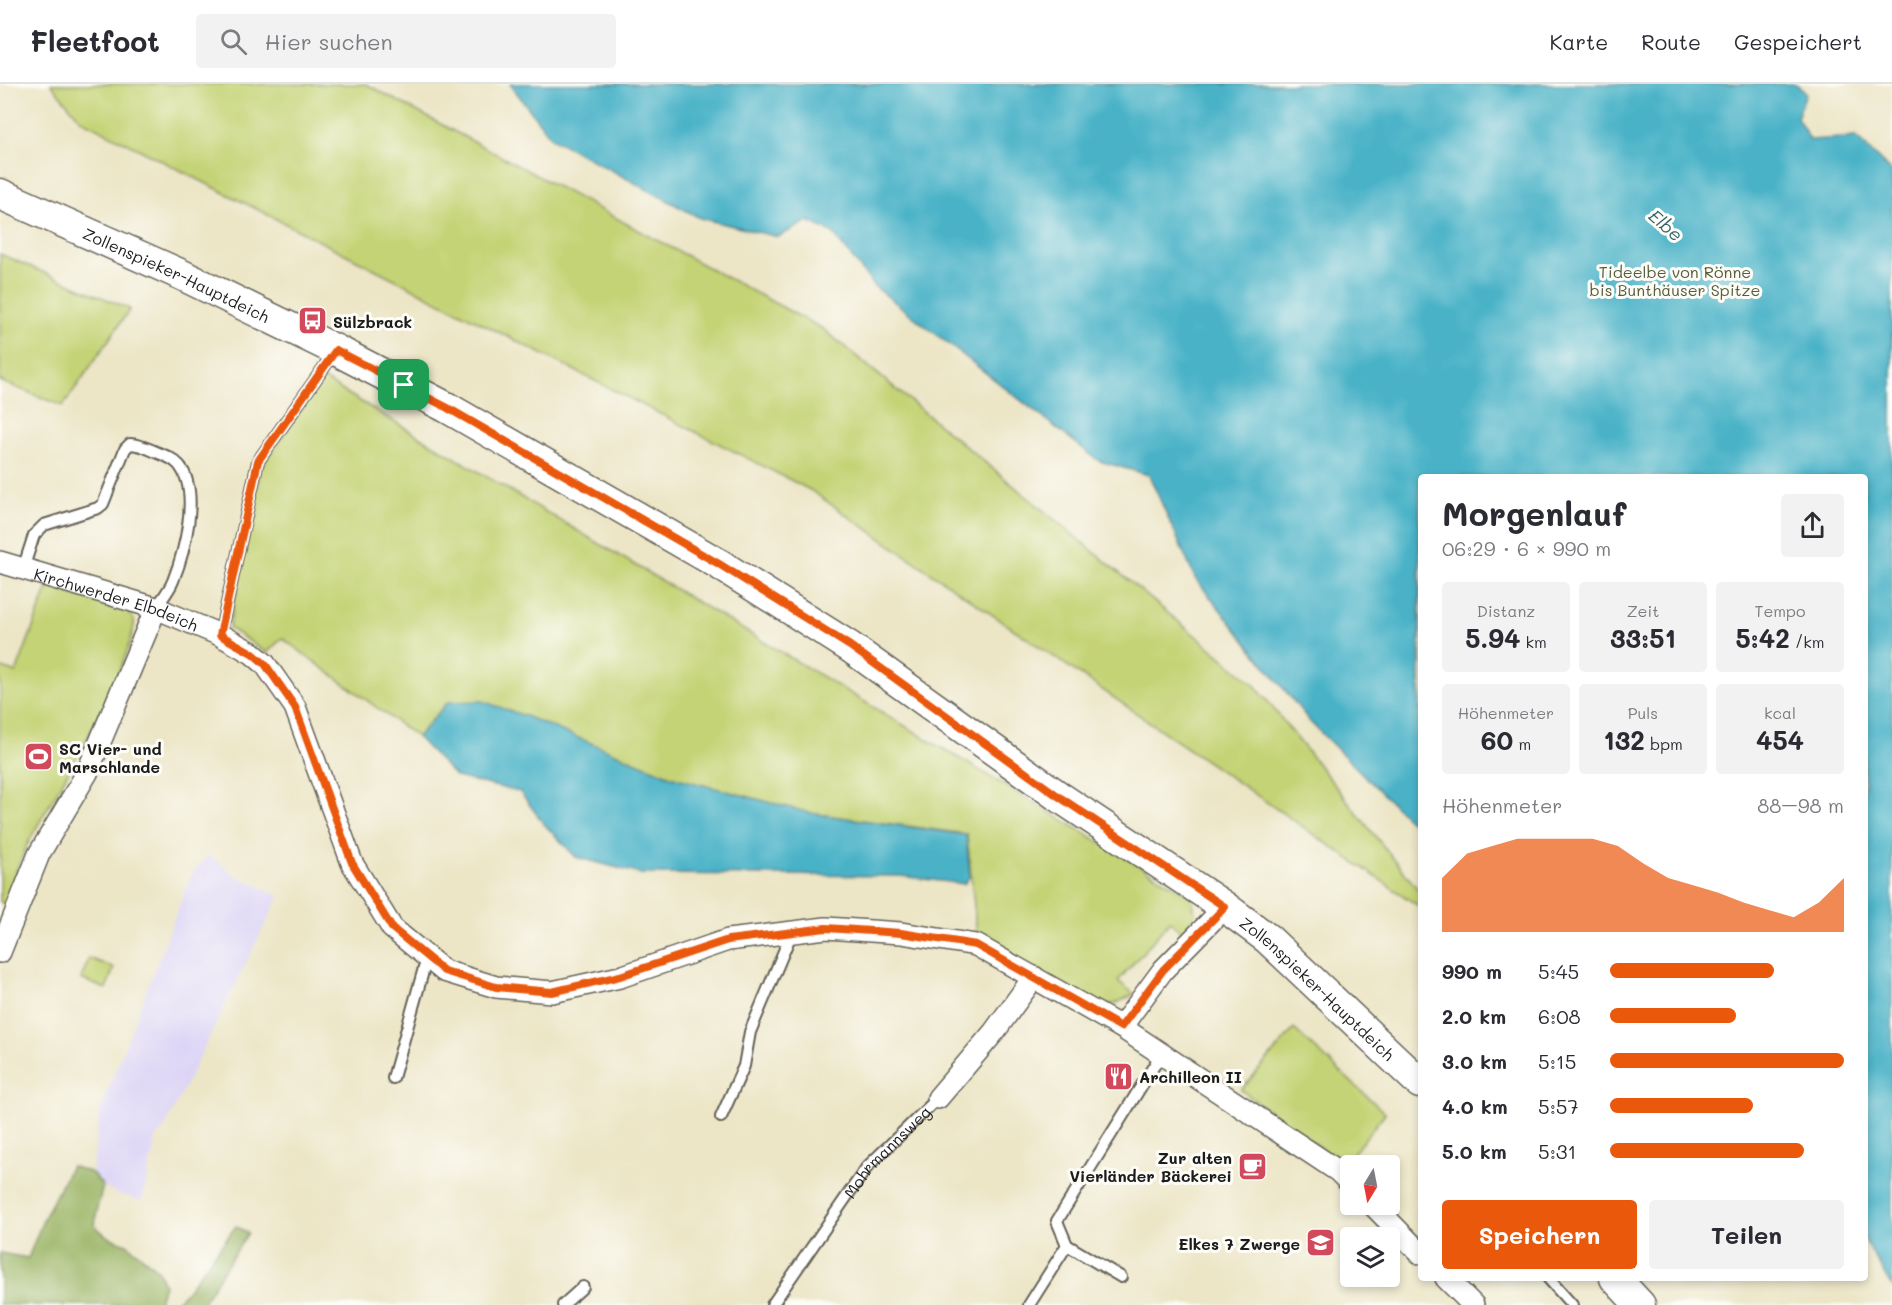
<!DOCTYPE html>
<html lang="de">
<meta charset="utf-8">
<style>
:root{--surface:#fff;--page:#f2f2f3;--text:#2b2b33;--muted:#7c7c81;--line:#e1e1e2;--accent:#ea580c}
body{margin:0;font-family:Mali,sans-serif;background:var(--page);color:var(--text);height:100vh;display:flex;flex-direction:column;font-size:22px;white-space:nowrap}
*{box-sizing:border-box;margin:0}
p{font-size:20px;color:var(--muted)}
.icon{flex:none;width:33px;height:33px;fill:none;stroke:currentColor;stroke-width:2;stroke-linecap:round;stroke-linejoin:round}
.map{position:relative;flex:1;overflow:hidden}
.drawer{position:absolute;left:1418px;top:390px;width:450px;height:807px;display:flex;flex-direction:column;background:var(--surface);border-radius:6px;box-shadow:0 3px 9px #0003}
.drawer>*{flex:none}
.needle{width:39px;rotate:190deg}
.tools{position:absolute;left:1340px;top:1071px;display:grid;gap:12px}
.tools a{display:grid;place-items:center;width:60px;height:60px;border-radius:6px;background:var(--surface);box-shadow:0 3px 9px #0003;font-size:30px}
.pin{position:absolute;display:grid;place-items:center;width:51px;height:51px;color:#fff;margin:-26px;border-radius:12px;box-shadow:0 3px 9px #0006}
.round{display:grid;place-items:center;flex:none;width:63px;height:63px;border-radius:6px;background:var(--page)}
.overview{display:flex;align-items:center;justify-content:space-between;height:102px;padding:0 24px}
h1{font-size:33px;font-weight:800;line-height:45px}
.metrics{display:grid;grid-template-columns:repeat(3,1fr);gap:9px;height:102px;padding:6px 24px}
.metrics div{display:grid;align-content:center;border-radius:6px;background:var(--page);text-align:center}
.metrics b{font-size:26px;font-weight:800}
.metrics small{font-size:16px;font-weight:400}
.metrics p{font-size:16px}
.chart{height:168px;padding:12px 24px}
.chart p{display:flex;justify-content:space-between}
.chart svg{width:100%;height:108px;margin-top:6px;fill:var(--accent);opacity:.7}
.button{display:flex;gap:12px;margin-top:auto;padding:12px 24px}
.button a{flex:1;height:69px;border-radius:6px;background:var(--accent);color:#fff;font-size:24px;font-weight:800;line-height:69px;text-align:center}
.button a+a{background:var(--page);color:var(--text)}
ul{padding:0 24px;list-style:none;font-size:20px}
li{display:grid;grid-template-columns:96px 72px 1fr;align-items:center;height:45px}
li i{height:15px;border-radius:8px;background:var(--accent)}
header{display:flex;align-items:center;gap:36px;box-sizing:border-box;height:84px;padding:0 30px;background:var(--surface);border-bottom:2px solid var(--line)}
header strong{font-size:28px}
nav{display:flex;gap:33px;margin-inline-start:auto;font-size:21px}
.search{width:420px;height:54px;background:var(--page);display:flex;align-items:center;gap:15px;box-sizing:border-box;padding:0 21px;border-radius:6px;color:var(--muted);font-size:22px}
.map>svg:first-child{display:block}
.built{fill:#ddd5f6}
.green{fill:#c4d375;stroke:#707848;stroke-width:1.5}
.forest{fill:#9bb566;stroke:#5c6841;stroke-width:1.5}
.water{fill:#48b2c7;stroke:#326772;stroke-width:1.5}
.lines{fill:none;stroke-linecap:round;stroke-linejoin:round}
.lane-casing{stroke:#656258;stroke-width:14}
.street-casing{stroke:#656258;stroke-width:24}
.secondary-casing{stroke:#656258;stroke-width:33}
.lane{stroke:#fff;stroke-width:10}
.street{stroke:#fff;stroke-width:21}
.secondary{stroke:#fff;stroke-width:30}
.route-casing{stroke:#fff;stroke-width:12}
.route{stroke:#ea580c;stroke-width:8}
.labels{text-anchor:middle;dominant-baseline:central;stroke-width:6;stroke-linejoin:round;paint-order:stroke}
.park-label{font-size:16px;fill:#575c3b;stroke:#fdfcf7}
.street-label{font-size:16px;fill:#1c1c1c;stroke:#fdfcf7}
.poi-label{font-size:16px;font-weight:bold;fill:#1c1c1c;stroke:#fdfcf7;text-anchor:start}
.water-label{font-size:18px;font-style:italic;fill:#306069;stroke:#fdfcf7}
</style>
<header>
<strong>Fleetfoot</strong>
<div class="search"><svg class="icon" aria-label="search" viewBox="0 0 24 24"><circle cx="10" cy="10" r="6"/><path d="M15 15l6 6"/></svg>Hier suchen</div>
<nav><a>Karte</a><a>Route</a><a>Gespeichert</a></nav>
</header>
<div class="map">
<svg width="1892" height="1221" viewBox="0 0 1892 1221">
<rect width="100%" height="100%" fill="#fdfcf7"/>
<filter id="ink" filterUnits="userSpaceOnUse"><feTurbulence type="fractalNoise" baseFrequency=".0167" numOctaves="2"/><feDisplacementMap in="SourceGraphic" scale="12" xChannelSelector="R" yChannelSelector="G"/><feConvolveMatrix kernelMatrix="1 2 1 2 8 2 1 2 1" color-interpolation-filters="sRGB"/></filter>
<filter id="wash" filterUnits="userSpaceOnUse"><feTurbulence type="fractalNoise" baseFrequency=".008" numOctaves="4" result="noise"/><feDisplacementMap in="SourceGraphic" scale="24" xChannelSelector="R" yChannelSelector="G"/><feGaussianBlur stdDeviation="1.35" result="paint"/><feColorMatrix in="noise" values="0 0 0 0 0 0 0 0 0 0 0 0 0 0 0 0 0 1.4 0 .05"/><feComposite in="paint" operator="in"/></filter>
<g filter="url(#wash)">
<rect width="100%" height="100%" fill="#ece5c6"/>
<!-- built -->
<polygon class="built" points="209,771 233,790 279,812 162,1049 157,1050 142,1117 115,1109 103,1102 92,1089 100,1027 192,789"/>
<!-- green -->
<g class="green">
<polygon points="51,0 366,0 823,245 1253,599 1420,808 1420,823 810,406 81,36"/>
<polygon points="0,170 130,225 63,322 0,297"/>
<polygon points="323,295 1192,813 1195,829 1186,851 1170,837 1118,897 1134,910 1115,920 1098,920 977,853 967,750 810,729 673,693 525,632 448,618 417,653 282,554 267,569 229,544 261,383"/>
<path d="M51,504L123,523C127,527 133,531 134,537C135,546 130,556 128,564C106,629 67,688 34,748C21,771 13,795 5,820L0,818V583L16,589L47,506Z"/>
<polygon points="89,874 114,884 106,905 81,895"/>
<polygon points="1294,945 1385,1029 1344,1081 1241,1006"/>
</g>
<!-- forest -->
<g class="forest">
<polygon points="71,1082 92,1089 103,1102 97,1124 95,1142 108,1153 127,1160 158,1186 164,1201 158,1221 0,1221 0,1169 28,1174 44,1134"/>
<polygon points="236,1142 248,1149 201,1221 173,1221 186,1208"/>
</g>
<!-- water -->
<g class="water">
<polygon points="510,0 1796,0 1806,9 1797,34 1810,56 1856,53 1892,88 1892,1203 1864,1155 1864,393 1420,393 1420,747 1311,639 1195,494 1149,391 1099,377 874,202 832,148 808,137 778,153 700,134 551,54"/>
<polygon points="482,617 525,632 673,693 810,729 966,751 970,792 964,800 900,792 641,790 576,773 544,740 520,708 456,693 417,653 448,618"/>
</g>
</g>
<g filter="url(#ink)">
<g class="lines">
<defs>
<g id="lane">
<path d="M23,485L34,451L44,441L98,424L103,420L125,365L130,360C139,360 147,364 156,368C164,371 173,374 179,381C201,408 184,469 173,497C169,507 161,516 156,524"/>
<polyline points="220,551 258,377 334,269"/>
<polyline points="393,994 424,884 431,876"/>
<polyline points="721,1033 744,982 750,948 792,848"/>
<polyline points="1121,1193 1067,1161 1057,1137 1162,969"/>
<polyline points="1548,1194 1572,1221"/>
<polyline points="563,1221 583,1203"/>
<path id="s1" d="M772,1221L867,1083L938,1014"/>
<polyline points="1029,1221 1067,1161"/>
</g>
<g id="street">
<path id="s2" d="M0,478L156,524L220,551L252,569L265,580L295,623L352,779L392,844L444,887L496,903L552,908L620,893L728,856L826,844L901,849L976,861L1121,943L1338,1087L1350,1099"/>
<polyline points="0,868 39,770 87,689 156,524"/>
<polyline points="1121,943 1163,886 1225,823"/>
<polyline points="938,1014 994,948 1034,893"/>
<polyline points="1372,1120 1420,1169"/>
<polyline points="1446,1194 1473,1221"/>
</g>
<g id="secondary">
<path id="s3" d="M0,110L182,191L336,266L446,323L719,480L850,563L1058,712L1225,823L1268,855L1420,999"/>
<polyline points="1615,1194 1640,1221"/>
</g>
</defs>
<!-- lane casing -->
<use href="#lane" class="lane-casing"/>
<!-- street casing -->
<use href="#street" class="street-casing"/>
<!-- secondary casing -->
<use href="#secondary" class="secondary-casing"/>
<!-- lane -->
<use href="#lane" class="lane"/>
<!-- street -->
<use href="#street" class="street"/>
<!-- secondary -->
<use href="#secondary" class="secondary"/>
</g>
</g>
<g class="lines" filter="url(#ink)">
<defs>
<polygon id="route" points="336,266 446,323 719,480 850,562 1058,712 1225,823 1163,886 1121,943 976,861 901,849 826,844 728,856 620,892 552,908 496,903 444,887 392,844 352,779 295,623 265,580 252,569 220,551 258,377"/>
</defs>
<!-- route casing -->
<use href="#route" class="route-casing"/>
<!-- route -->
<use href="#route" class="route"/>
</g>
<!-- icons -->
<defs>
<symbol id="bus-square" viewBox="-11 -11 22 22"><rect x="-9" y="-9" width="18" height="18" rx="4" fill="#d1495b" stroke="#fdfcf7"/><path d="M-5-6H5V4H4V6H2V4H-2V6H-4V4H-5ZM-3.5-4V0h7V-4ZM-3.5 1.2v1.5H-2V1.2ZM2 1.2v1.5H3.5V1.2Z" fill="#fff"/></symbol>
<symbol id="stadium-square" viewBox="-11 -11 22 22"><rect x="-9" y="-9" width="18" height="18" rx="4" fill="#d1495b" stroke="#fdfcf7"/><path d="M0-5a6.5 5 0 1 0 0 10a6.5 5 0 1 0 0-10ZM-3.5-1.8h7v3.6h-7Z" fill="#fff"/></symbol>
<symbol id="restaurant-square" viewBox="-11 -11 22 22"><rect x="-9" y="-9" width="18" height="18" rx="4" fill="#d1495b" stroke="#fdfcf7"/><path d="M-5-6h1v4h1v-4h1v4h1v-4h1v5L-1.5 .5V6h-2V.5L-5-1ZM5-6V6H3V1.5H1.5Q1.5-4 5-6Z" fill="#fff"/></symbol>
<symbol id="cafe-square" viewBox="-11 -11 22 22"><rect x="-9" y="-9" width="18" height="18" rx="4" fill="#d1495b" stroke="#fdfcf7"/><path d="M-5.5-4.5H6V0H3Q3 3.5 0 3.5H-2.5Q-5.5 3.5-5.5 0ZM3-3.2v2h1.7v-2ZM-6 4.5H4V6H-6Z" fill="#fff"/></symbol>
<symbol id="school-square" viewBox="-11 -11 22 22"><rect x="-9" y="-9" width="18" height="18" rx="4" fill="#d1495b" stroke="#fdfcf7"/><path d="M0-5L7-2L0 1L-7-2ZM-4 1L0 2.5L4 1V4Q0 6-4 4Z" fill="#fff"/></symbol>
</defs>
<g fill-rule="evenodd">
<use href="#bus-square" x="296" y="220" width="33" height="33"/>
<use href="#stadium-square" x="22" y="656" width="33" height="33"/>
<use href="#restaurant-square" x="1102" y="976" width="33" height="33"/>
<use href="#cafe-square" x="1236" y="1066" width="33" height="33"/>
<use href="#school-square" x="1304" y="1142" width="33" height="33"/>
</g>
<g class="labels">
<!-- park labels -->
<g class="park-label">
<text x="1675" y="187">Tideelbe von Rönne<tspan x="1675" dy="18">bis Bunthäuser Spitze</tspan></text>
</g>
<!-- street labels -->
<g class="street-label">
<text stroke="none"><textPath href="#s3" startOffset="194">Zollenspieker-Hauptdeich</textPath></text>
<text stroke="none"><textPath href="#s2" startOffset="122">Kirchwerder Elbdeich</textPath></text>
<text stroke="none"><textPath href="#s3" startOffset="1544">Zollenspieker-Hauptdeich</textPath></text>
<text stroke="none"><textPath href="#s1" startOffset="192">Mohrmannsweg</textPath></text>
</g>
<!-- poi labels -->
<g class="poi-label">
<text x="333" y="237">Sülzbrack</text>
<text x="59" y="664">SC Vier- und<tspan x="59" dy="18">Marschlande</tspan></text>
<text x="1139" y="992">Archilleon II</text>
<text x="1232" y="1073" text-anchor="end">Zur alten<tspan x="1232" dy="18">Vierländer Bäckerei</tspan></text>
<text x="1300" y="1159" text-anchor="end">Elkes 7 Zwerge</text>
</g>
<!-- water labels -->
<g class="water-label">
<text transform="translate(1666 141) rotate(41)">Elbe</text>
</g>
</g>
</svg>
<div class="tools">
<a><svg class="needle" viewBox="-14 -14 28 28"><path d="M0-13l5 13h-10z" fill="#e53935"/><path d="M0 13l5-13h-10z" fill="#7c7c81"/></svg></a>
<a><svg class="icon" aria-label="layers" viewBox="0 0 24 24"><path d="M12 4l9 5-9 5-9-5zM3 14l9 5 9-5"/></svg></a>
</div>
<div class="pin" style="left:404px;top:301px;background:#1e9e55"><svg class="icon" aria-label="arrive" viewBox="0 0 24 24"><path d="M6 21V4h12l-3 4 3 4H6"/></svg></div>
<section class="drawer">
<div class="overview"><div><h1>Morgenlauf</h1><p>06:29 · 6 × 990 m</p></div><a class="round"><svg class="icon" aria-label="share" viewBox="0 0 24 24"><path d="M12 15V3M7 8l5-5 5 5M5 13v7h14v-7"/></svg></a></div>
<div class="metrics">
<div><p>Distanz</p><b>5.94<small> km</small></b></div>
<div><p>Zeit</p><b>33:51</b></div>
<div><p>Tempo</p><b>5:42<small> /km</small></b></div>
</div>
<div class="metrics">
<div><p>Höhenmeter</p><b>60<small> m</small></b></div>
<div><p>Puls</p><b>132<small> bpm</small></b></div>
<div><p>kcal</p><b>454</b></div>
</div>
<div class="chart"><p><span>Höhenmeter</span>88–98 m</p>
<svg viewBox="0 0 160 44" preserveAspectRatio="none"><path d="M0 44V22L10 12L20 9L30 6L40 6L50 6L60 6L70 9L80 16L90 22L100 25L110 28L120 32L130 35L140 38L150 32L160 22V44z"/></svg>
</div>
<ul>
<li><b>990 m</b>5:45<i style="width:70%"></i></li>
<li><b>2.0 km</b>6:08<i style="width:54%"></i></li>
<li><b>3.0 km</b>5:15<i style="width:100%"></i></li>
<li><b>4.0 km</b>5:57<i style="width:61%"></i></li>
<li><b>5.0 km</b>5:31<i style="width:83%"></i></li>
</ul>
<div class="button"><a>Speichern</a><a>Teilen</a></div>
</section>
</div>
